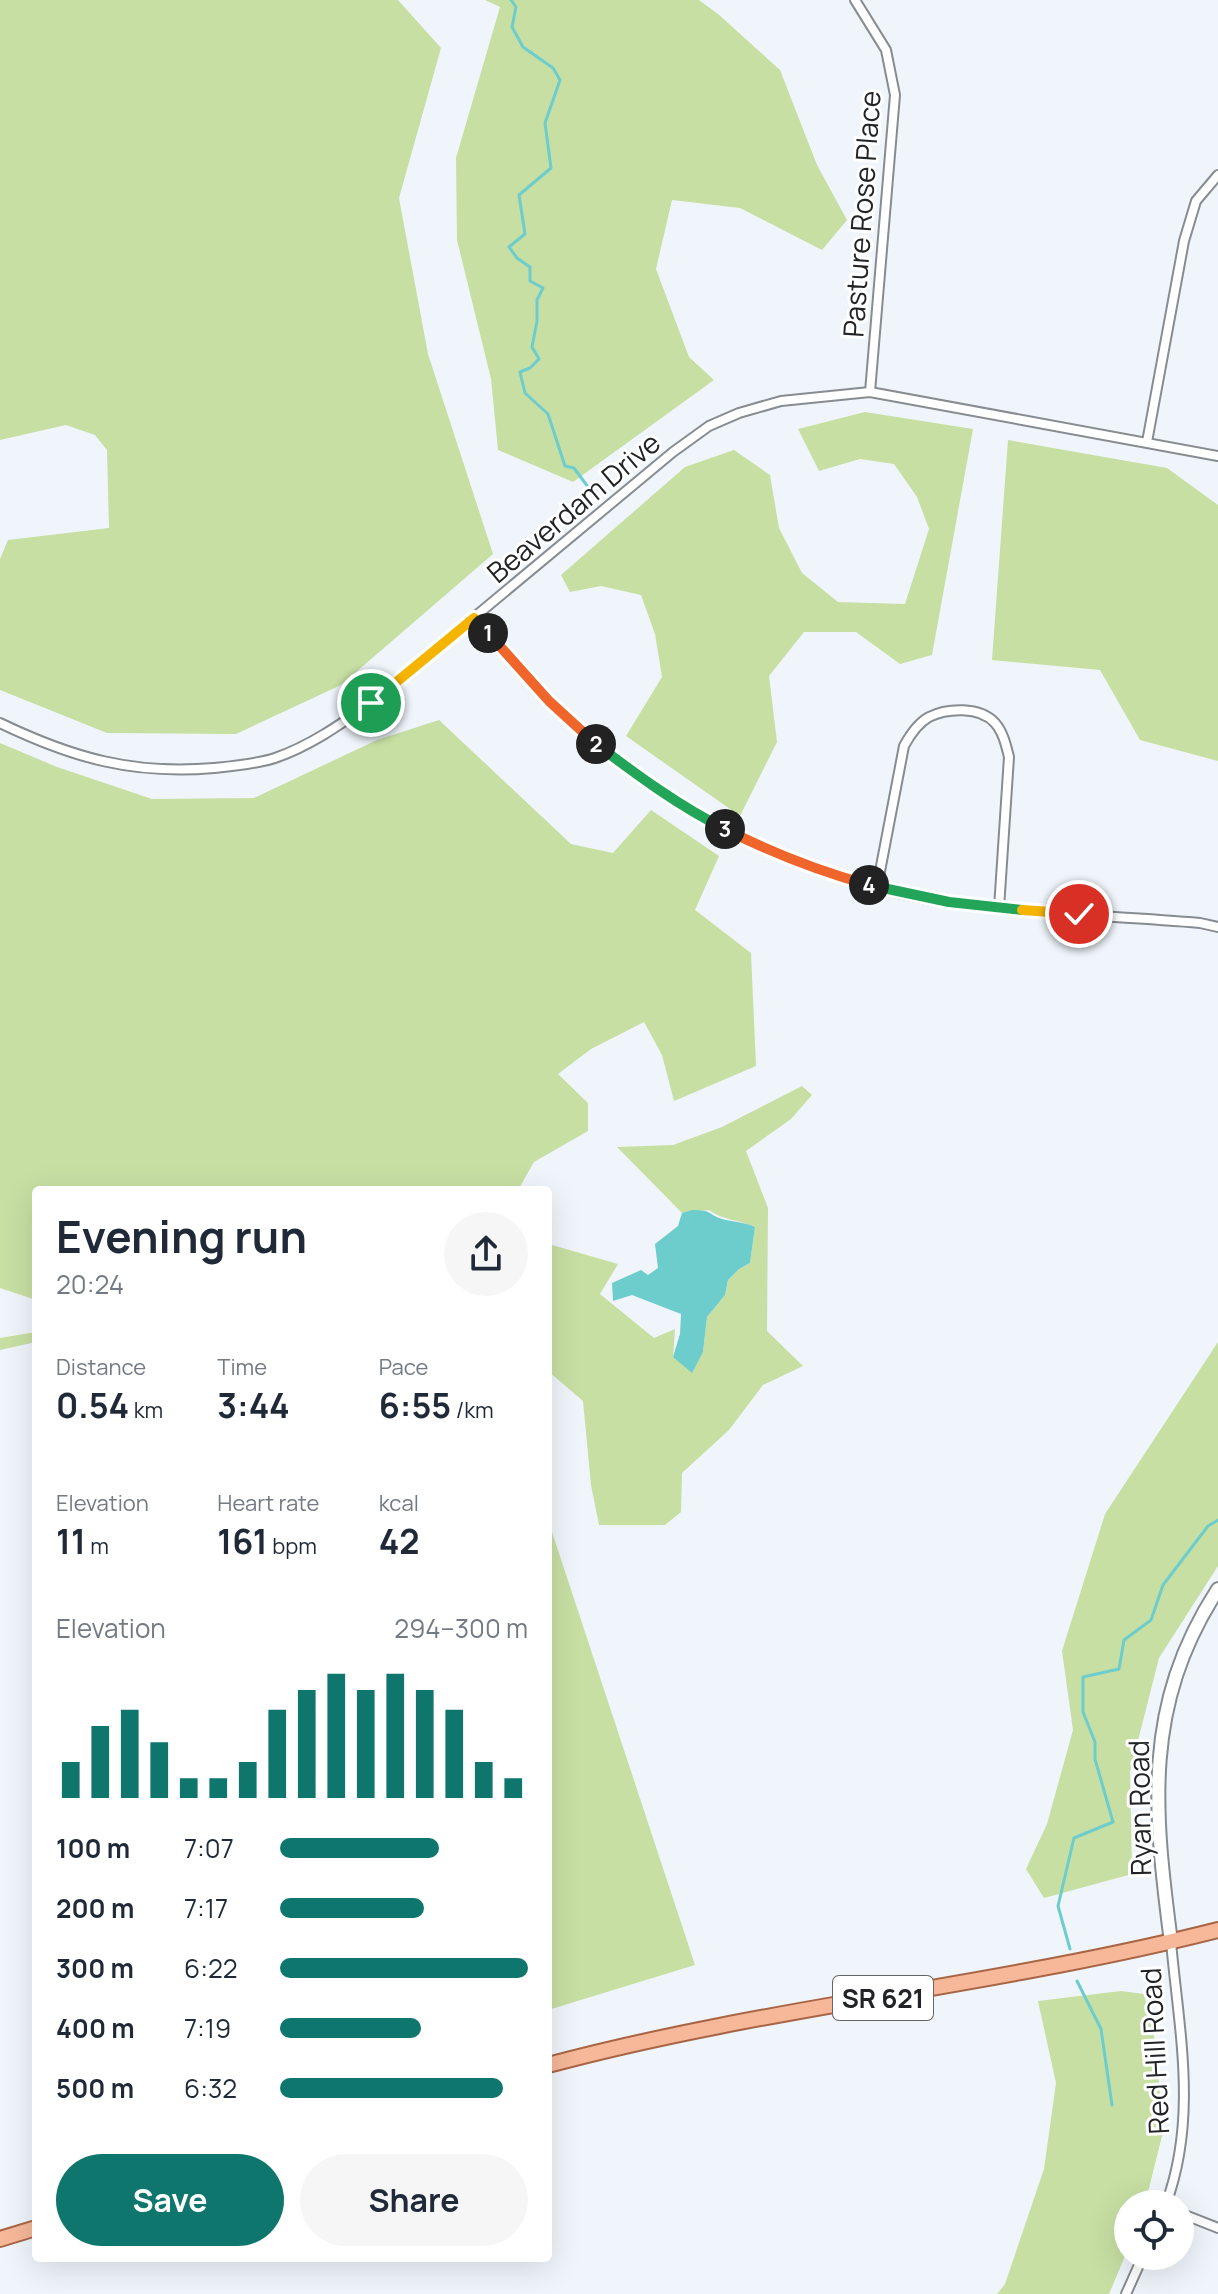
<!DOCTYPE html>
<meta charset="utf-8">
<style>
:root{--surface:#fff;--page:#f6f6f7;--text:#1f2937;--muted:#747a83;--accent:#0f766e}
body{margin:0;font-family:Manrope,sans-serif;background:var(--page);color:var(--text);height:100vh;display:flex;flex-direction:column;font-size:30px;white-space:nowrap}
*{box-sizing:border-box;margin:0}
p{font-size:26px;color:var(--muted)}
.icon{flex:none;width:44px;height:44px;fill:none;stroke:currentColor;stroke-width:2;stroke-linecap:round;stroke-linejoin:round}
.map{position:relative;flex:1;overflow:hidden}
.sheet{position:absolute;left:32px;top:1186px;width:520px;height:1076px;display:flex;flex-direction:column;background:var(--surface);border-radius:8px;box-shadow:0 8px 32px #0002}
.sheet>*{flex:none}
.controls{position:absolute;left:1114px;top:2190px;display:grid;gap:16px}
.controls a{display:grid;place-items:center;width:80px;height:80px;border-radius:50%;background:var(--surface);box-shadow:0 8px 32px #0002;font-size:40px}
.pin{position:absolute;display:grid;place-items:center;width:68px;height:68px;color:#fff;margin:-34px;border:4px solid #fff;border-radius:50%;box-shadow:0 2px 8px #0007}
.km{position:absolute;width:40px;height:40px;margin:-20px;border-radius:50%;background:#222;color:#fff;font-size:22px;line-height:40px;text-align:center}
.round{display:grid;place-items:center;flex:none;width:84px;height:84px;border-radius:42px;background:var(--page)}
.headline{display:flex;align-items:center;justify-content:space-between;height:136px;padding:0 24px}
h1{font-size:44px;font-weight:700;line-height:60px}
.stats{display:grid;grid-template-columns:repeat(3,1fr);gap:12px;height:136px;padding:8px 24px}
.stats div{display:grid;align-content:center}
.stats b{font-size:34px;font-weight:700}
.stats small{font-size:22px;font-weight:400}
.stats p{font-size:22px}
.chart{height:224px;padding:16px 24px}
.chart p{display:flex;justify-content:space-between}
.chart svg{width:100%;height:144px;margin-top:8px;stroke:var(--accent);stroke-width:6}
.action{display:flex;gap:16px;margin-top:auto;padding:16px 24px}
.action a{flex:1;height:92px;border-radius:48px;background:var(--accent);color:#fff;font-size:32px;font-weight:700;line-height:92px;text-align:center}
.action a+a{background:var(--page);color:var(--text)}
ul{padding:0 24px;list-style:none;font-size:26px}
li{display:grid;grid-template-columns:128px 96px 1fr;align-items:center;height:60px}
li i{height:20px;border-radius:10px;background:var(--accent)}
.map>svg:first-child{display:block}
.green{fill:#c7dfa3}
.water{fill:#6dcdcd}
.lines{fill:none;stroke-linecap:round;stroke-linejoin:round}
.stream{stroke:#6dcdcd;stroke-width:3}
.street-casing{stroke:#878c91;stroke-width:12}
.secondary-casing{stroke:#878c91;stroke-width:16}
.primary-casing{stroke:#a86545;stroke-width:18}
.street{stroke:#fff;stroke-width:8}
.secondary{stroke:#fff;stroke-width:12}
.primary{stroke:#f6b899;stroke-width:14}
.split-1-casing{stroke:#fff;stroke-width:16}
.split-2-casing{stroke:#fff;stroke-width:16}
.split-3-casing{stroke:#fff;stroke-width:16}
.split-4-casing{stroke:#fff;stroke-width:16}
.split-5-casing{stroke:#fff;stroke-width:16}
.split-6-casing{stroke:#fff;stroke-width:16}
.split-1{stroke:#f5b400;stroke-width:10}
.split-2{stroke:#f0652b;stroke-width:10}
.split-3{stroke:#22a559;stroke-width:10}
.split-4{stroke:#f0652b;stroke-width:10}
.split-5{stroke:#22a559;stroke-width:10}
.split-6{stroke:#f5b400;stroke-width:10}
.labels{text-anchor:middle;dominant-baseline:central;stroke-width:6;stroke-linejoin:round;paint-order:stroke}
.shield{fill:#fff;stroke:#646567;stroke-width:2}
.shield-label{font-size:26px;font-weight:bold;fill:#212326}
.street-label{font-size:28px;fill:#212326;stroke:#fff}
</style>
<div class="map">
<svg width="1218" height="2294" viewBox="0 0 1218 2294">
<rect width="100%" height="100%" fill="#eff5fb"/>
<!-- green -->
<g class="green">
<polygon points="0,0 398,0 441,48 399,198 428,354 493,554 341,685 236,734 107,733 0,690 0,559 8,540 109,528 107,450 95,435 66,425 0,440"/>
<polygon points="485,0 699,0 718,14 780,70 817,165 847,220 822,250 740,208 672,200 656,269 689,357 714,380 573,482 498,450 491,379 457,240 456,158 500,7"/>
<polygon points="865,412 973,429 932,655 900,664 856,632 804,632 769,676 777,742 740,816 626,736 662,677 655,634 641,595 601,586 570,592 561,575 685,467 734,450 770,475 779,528 802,573 838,602 905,604 929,529 917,497 894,464 860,459 819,471 798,429"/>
<polygon points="1008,440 1167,468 1218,505 1218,761 1140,740 1100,670 992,660"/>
<polygon points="439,720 571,844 613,853 651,810 719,856 695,910 751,953 756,1066 674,1101 662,1055 644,1022 591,1049 558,1074 588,1103 588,1131 534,1162 518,1190 36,1190 36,1300 0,1288 0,743 57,767 152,799 254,798 377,740"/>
<path d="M802,1086L812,1095L791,1119L746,1151L768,1208L767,1331L803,1366L763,1385L729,1430L682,1473L681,1512L665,1525H599L591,1485L583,1401L548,1371V1240L552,1245L618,1264L600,1294L654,1338L675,1329L673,1357L703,1352L707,1317L725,1295L728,1280L739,1269L750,1263L755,1227C738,1219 724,1221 709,1210L682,1213L617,1147L673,1145L722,1127Z"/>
<polygon points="36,1332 36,1342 0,1350 0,1338"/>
<polygon points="1218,1342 1218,1566 1159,1658 1130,1772 1132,1874 1044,1898 1026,1869 1047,1824 1073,1730 1062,1651 1105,1514"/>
<polygon points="548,1520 695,1965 548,2010"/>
<polygon points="1121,1991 1144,1994 1156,2045 1163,2132 1145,2204 1128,2204 1128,2249 1109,2294 997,2294 1005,2284 1044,2169 1056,2083 1038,2001"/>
</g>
<!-- water -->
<path class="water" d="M692,1210C713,1210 707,1214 722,1219C733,1222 744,1222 755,1227L750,1263L739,1269L728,1280L725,1295L707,1317L703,1352L692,1373L673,1357L680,1334L681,1314L632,1295L613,1301L612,1283L641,1270L648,1275L658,1268L655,1244L678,1226L682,1213Z"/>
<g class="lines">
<!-- stream -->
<g class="stream">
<polyline points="511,0 516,7 512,27 523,47 553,68 560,80 545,123 551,168 519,195 525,234 509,247 517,258 530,267 530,281 543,288 537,300 537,321 532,347 539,359 530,368 520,372 525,393 548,414 565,466 574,468 588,487"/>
<polyline points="1070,1949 1058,1906 1074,1838 1113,1822 1095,1759 1095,1742 1083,1712 1083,1677 1119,1669 1124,1640 1151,1620 1163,1585 1208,1526 1218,1520"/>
<polyline points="1077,1981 1101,2029 1112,2105"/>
</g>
<defs>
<g id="street">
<polyline points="855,0 886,50 895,95 870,392"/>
<polyline points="1147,442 1184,241 1196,201 1218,175"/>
<path d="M474,618C510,658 545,702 587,736C691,823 817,884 952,903C1034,914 1117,916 1200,923L1218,927"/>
<path d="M0,723C73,758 133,775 214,768C234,766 256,764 275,758C310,746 341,724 371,703L673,452L709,426L739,413L781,401L870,392L1218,456"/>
<path d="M877,887L904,746C910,735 918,723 929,717C947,708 980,706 995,723C1003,732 1006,745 1009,757L999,908"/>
<path d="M1166,2204C1198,2117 1179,2031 1171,1942"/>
<polyline points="1180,2213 1218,2228"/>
<polyline points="1126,2294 1143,2256"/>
</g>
<path id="secondary" d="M1171,1942C1154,1811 1142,1706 1218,1589"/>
<g id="primary">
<path d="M548,2065C768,2006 997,1986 1218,1930"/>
<polyline points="0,2239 36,2228"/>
</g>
</defs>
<!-- street casing -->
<use href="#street" class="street-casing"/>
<!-- secondary casing -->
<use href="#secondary" class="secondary-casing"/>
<!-- primary casing -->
<use href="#primary" class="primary-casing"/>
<!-- street -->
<use href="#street" class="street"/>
<!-- secondary -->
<use href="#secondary" class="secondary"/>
<!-- primary -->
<use href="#primary" class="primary"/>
</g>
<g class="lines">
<defs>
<polyline id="split-1" points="371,703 474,618 488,633"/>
<polyline id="split-2" points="488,633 549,701 596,744"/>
<path id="split-3" d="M596,744C637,775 679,806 725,829"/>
<path id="split-4" d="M725,829C772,853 819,871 869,885"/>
<polyline id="split-5" points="869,885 949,902 1022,910"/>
<polyline id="split-6" points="1022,910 1079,914"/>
</defs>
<!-- split-1 casing -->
<use href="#split-1" class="split-1-casing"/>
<!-- split-2 casing -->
<use href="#split-2" class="split-2-casing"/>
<!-- split-3 casing -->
<use href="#split-3" class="split-3-casing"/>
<!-- split-4 casing -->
<use href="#split-4" class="split-4-casing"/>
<!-- split-5 casing -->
<use href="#split-5" class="split-5-casing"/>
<!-- split-6 casing -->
<use href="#split-6" class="split-6-casing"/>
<!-- split-1 -->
<use href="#split-1" class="split-1"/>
<!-- split-2 -->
<use href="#split-2" class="split-2"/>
<!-- split-3 -->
<use href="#split-3" class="split-3"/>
<!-- split-4 -->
<use href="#split-4" class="split-4"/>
<!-- split-5 -->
<use href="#split-5" class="split-5"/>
<!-- split-6 -->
<use href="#split-6" class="split-6"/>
</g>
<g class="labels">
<!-- shield labels -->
<rect class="shield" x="833" y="1976" width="100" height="44" rx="6"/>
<g class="shield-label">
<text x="883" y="1998">SR 621</text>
</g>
<!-- street labels -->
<g class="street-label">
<text transform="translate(861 214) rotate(-86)">Pasture Rose Place</text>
<text transform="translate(573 507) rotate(-40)">Beaverdam Drive</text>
<text transform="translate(1139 1808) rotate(-91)">Ryan Road</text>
<text transform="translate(1154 2051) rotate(-93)">Red Hill Road</text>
</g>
</g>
</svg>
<div class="controls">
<a><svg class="icon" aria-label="locate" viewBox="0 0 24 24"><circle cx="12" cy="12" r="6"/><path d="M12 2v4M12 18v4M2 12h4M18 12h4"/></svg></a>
</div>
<div class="pin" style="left:371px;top:703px;background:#1e9e55"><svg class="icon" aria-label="arrive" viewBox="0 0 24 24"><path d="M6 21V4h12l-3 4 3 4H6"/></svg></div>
<div class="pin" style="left:1079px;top:914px;background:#d93025"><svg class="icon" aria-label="check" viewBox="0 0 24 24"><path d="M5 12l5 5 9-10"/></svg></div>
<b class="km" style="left:488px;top:633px">1</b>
<b class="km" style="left:596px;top:744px">2</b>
<b class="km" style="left:725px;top:829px">3</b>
<b class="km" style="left:869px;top:885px">4</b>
<section class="sheet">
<div class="headline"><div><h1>Evening run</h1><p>20:24</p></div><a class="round"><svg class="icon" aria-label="share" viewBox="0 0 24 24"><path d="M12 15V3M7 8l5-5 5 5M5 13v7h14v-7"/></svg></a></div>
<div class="stats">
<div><p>Distance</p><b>0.54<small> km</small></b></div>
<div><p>Time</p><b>3:44</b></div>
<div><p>Pace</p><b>6:55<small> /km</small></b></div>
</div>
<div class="stats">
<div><p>Elevation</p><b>11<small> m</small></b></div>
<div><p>Heart rate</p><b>161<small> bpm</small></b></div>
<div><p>kcal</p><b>42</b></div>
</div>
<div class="chart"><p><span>Elevation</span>294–300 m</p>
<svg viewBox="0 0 160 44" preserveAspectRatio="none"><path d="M5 44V33M15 44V22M25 44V17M35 44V27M45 44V38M55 44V38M65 44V33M75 44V17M85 44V11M95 44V6M105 44V11M115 44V6M125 44V11M135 44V17M145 44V33M155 44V38"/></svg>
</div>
<ul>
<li><b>100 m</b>7:07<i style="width:64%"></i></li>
<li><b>200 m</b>7:17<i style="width:58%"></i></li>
<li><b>300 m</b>6:22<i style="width:100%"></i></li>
<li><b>400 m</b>7:19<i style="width:57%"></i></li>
<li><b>500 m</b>6:32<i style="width:90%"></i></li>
</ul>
<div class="action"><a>Save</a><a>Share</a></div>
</section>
</div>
